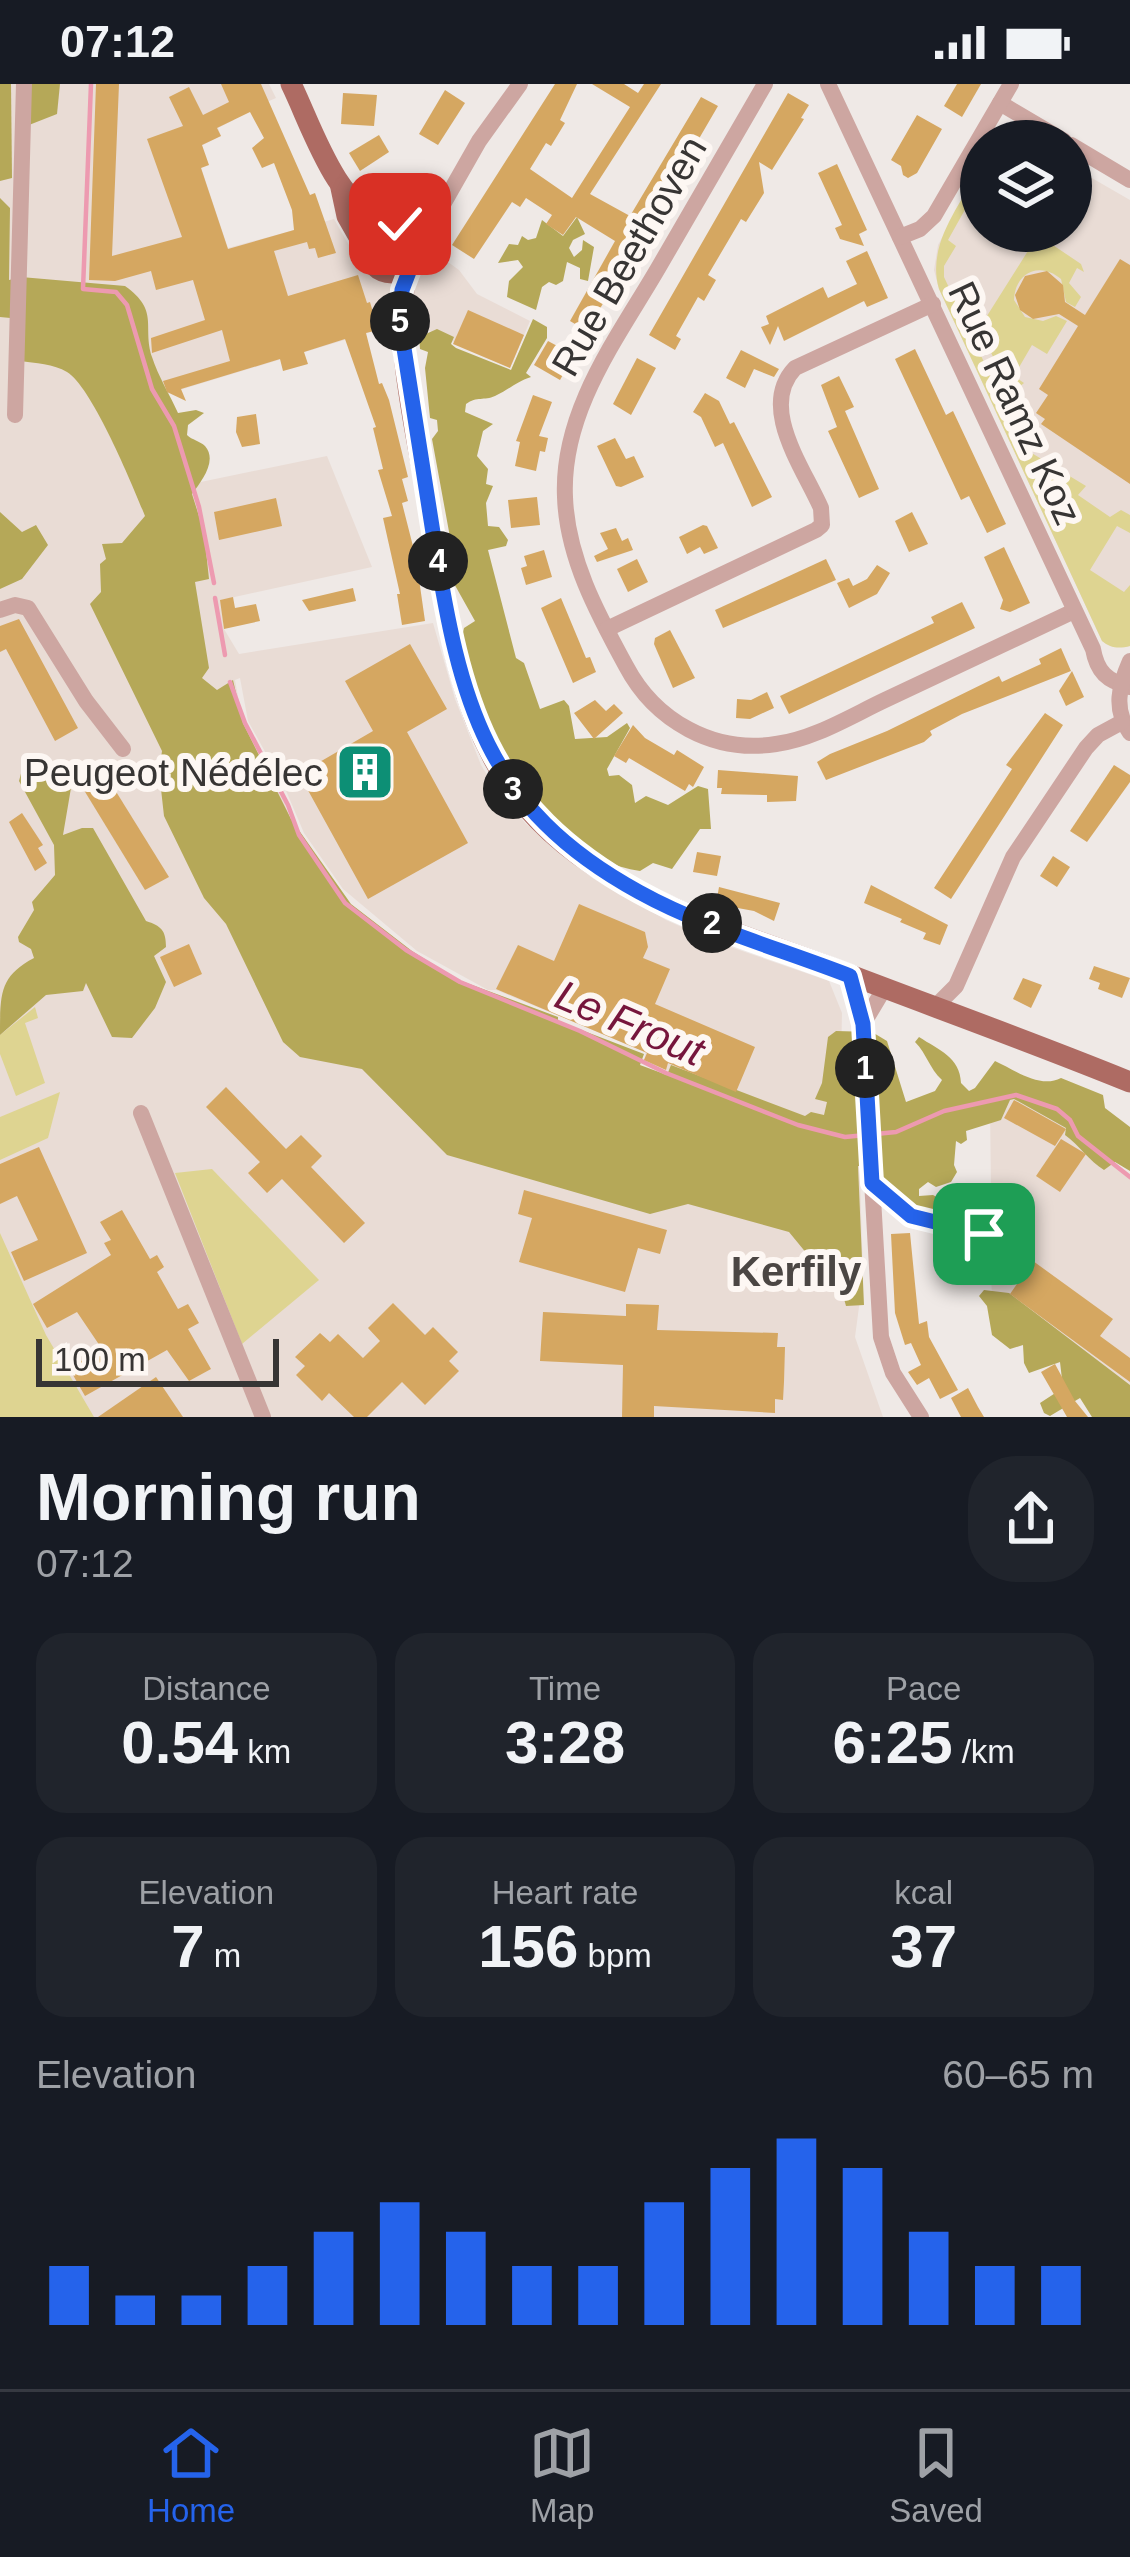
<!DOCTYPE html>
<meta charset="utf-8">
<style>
:root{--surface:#171b24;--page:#20242c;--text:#f1f3f6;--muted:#9ea1a6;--line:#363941;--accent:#2563eb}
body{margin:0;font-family:Helvetica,sans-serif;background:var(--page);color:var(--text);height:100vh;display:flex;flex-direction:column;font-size:45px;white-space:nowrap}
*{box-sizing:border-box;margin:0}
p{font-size:39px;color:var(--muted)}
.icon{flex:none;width:66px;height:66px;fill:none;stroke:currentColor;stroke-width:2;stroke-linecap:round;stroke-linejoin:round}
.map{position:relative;height:1333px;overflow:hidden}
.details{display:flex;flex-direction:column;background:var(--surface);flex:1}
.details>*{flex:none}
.tools{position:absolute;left:960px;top:36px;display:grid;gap:24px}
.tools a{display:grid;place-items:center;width:132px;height:132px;border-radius:50%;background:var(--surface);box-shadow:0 3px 9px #0004;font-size:60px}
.scale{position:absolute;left:36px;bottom:30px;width:243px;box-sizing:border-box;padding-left:12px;border:6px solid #373534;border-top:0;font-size:33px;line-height:42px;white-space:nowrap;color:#373534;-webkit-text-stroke:9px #fdf7f3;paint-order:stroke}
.pin{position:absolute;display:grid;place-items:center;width:102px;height:102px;color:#fff;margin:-51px;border-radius:24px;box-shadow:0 6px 18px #0006}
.km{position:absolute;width:60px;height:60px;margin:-30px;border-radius:50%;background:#222;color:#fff;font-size:33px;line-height:60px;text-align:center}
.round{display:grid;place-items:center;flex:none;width:126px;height:126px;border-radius:48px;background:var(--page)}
.overview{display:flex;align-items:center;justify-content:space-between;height:204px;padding:0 36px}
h1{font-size:66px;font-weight:700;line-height:90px}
.figures{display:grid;grid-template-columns:repeat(3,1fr);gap:18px;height:204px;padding:12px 36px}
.figures div{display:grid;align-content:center;border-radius:30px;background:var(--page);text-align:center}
.figures b{font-size:60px;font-weight:700}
.figures small{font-size:33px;font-weight:400}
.figures p{font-size:33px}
.chart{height:336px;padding:24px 36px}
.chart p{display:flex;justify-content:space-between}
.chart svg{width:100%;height:216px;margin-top:12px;stroke:var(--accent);stroke-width:6}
.status{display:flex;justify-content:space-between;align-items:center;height:84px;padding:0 60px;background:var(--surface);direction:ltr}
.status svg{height:33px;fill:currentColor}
.dock{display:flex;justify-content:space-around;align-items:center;height:168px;border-top:3px solid var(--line);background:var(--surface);font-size:33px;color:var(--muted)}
.dock a{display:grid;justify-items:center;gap:6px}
.dock .current{color:var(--accent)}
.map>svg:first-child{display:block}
.built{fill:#e9dcd5}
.green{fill:#ded491}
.forest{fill:#b5a858}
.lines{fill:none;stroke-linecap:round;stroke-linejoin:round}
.stream{stroke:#ed9ab0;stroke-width:4.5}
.building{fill:#d5a761;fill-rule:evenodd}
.minor{stroke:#cda6a1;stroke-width:16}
.major{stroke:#ae6b63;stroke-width:21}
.route-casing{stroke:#fff;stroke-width:24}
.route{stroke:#2563eb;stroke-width:15}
.labels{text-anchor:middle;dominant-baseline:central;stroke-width:12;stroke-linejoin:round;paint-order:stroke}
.street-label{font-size:39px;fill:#373534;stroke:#fdf7f3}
.poi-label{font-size:39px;fill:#373534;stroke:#fdf7f3;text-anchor:end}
.water-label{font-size:42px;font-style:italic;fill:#76163c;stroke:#fdf7f3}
.neighbourhood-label{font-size:42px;font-weight:bold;fill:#4b4643;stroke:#fdf7f3}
</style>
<div class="status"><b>07:12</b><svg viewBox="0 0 49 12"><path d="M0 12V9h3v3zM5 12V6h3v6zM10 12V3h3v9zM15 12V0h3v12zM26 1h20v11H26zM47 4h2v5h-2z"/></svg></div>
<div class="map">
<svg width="1130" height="1333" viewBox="0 0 1130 1333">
<rect width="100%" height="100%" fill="#efe9e6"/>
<!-- built -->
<g class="built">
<polygon points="0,0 269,0 276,14 232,33 234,36 218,44 221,52 195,65 228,164 334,135 365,189 434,168 459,186 477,210 530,237 510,284 421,243 384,244 160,312 191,400 327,372 372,483 221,516 224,545 239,570 433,539 455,615 481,681 495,704 526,740 592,793 666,836 713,857 829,897 842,929 840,1019 834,1047 666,986 644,976 646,968 496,906 488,906 417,867 343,805 304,749 284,702 248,637 240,594 235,596 243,640 261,678 279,702 295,749 337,820 415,876 654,988 859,1059 863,1193 855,1253 883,1333 0,1333"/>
<polygon points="1071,82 1130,116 1130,562 1125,563 1113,563 1102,557 939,205 934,186 938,161 981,83 981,147 1071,147"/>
<polygon points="1015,1014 1067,1044 1130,1090 1130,1333 1092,1333 1060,1278 1055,1280 1037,1263 992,1211 988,1138 991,1123 1002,1109 991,1104 990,1022"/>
</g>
<!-- green -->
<g class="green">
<path d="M981,83V97L948,156L956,162L944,182V193L1025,365L1086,402L1078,411L1110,433L1121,426L1130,431V449L1117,442L1090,486L1124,508L1130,501V562C1119,565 1110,564 1102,557L939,205C926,161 960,121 981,83Z"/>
<path d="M1038,151L1081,180L1084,188L1077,184L1069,199L1081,213L1075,223L1066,218L1061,195C1040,177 1015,188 1014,216L1025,233L1043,237L1056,232L1067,237L1047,270L1032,261L1014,292L1024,299L1013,308L1003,296L980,243Z"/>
<polygon points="35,923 38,934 25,939 45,999 16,1012 0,970 0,951"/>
<polygon points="60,1008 48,1054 0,1076 0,1033"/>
<polygon points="212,1085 319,1196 242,1260 175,1089"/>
<polygon points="0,1149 46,1251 94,1333 0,1333"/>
</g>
<!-- forest -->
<g class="forest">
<polygon points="0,0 11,0 12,94 0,97"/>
<polygon points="31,0 60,0 57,30 29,41"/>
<path d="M0,114L10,124L9,196L21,193L125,202C160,227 142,242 152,273C158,292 170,311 178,329L196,326L204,329L188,341L187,351C192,356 200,357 205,362C218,377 201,398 192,410L204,448L209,495L195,498L209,584L202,594L217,606L233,596L243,639L291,735L351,820L412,867L456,895L558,933V937L644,970L640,981L667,991L671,981L805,1032L811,1028L824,1031L827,1018L815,1015L822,999L828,953L836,947L872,948L887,957L906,1018L935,1007L942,996C929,984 927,970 915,958L919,953C939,966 960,973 961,999L969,1007L975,1004L995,977C1015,986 1040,1005 1061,994L1103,1011L1105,1024L1130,1043V1087L1115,1078L1104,1086C1089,1077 1080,1062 1065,1051L1066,1044L1014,1015L1010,1016L1001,1036L966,1047L967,1056L961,1060L956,1057L954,1081L957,1088L951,1098L936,1103L928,1098L919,1105V1112L933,1111L953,1122V1132C917,1124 894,1119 879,1084L858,1082L864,1221L846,1222L833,1175L812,1176L789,1148L688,1120L650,1130L447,1071L362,985L300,973L283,958L226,840L204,814L164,732L159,687L162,667L90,520L101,508L100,480L106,475L102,460L122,459L145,432C133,402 92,303 67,288C54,280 35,279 20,277L21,235L0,233Z"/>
<polygon points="577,133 585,150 573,156 569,164 574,173 582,166 583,156 594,163 588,197 580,195 580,184 567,178 563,197 556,201 549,198 542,203 536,226 507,213 509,197 523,183 518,176 498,179 509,160 518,161 522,152 528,156 536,154 542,136 563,152"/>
<path d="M533,235L547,243V254L526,289L531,293C516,298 510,305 495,312C484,317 477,312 466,320L465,328L493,340L483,347L477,372L488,385L486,400L493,402L486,419L488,442L499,443L508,456L506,462L488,466L516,574L524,579L540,625L564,616L569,622L575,655L607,653L627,639L630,644L607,685L609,692L619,691L632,701L635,719L646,712L668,721L698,702L708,705L711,745H700L672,785L653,779L640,787C547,775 467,639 462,553L464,544L475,537L452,496L449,483L452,464L432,355L438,347L437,336L430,334L425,284L428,268L420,265L419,253L437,245L454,253L451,260L456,264L511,286Z"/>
<polygon points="0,428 22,448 36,441 48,461 22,495 0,505"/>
<path d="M23,682L46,689L71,704L63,751L82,744H93L146,837C161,842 166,846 166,863L154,872L166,898L155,924L132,954L112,953L86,899L83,907L46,911L0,951C0,909 0,892 34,874L31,865L19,858L18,853L34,826L32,818L55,791L54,761L19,697Z"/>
<polygon points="984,1206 1009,1209 1130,1301 1130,1333 1092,1333 1080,1314 1050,1332 1044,1329 1040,1319 1063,1304 1060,1278 1029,1289 1024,1279 1023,1261 1010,1265 992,1251 987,1222 979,1212"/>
</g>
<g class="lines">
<!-- stream -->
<g class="stream">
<polyline points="91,0 83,205 116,208 127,221 152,305 174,342 199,423 214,499"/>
<polyline points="215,514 225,571"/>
<polyline points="230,598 245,639 288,721 299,751 345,819 406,866 460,898 580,947 666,989 798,1041 845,1053 896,1048 944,1027 1016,1011 1057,1025 1070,1036 1078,1052 1130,1093"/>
</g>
</g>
<!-- building -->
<g class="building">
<path d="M96,0H119L112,172L182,153L147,55L183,42L169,13L189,3L203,31L229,18L221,0H261L310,111L315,109L336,169L318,174L315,164L309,165L307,158L274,167L288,212L358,191L367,219L370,218L378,246L366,249L379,300L382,299L389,316L408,393L402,395L408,417L402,419L416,474L425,537L402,541L397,510H400L383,434L392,432L378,386L383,385L373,344L376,343L345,255L304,268L308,280L283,287L280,275L181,305L186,317L167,308L163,297L230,277L222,246L152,269L151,254L205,236L193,196L156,206L151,187L115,197L89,196ZM250,28L264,54L252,64L262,84L274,79L292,126L294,146L228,165L201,84L209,81L202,61L221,52L217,44Z"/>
<polygon points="555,0 577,0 560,36 565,39 551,62 546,59 530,85 572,114 630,23 592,0 624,0 638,9 644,0 661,0 590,110 630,132 701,13 718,22 587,247 570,237 615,157 576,133 563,151 546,140 552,131 526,114 520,123 512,118 474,175 452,161"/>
<polygon points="957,0 981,0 962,33 944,22"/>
<polygon points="445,6 465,19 438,61 419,50"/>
<polygon points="343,9 377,11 374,42 341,40"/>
<polygon points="788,9 809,21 801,34 804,35 772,86 759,78 764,109 746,138 741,135 708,191 716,196 704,217 698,213 676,252 681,255 675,266 649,251"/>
<polygon points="917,31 942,45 917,89 908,94 903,91 901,82 891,76"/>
<polygon points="379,51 389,68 360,87 349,69"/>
<polygon points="837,80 867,146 859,150 864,162 840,155 835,144 842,141 818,89"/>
<polygon points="867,167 888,214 867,223 864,217 784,257 778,242 770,261 761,243 769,240 766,232 823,203 828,214 857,200 846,177"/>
<polygon points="1120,175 1130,181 1130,400 1041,340 1045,335 1036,329 1048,311 1039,305 1078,242 1059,230 1033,235 1020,226 1015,211 1025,192 1047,187 1063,201 1065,218 1085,231"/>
<polygon points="468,226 524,251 510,284 453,260"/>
<polygon points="548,257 574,271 560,296 534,281"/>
<polygon points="915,265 946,331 953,327 1006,440 987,449 969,412 961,416 895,275"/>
<polygon points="741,266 779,285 774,293 754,285 745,304 726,294"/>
<polygon points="637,274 656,284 631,331 613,320"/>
<polygon points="839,292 854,323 845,327 879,405 859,414 828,347 837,343 821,301"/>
<polygon points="705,309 719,317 730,340 734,338 772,413 752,423 723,359 715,363 701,333 693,328"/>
<polygon points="533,311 552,318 539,352 548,354 545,368 540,367 536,387 515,382 520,358 516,357"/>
<polygon points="256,330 260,360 242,363 236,348 237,333"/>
<polygon points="615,354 626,375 634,372 644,393 621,403 616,402 597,362"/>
<polygon points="537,413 540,441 511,444 508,416"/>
<polygon points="276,414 282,442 219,456 214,428"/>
<polygon points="912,428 928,460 909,468 895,437"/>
<polygon points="703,441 707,442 718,464 704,470 700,463 687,470 679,453"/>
<polygon points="616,444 622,457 628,454 633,466 597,478 594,472 608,465 600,449"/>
<polygon points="1004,463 1030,519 1010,528 1000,525 1003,516 984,473"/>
<polygon points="544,466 552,493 526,501 521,484 527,482 524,472"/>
<polygon points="637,475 648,498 628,508 617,485"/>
<polygon points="826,475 836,496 723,544 715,526"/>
<polygon points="877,481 890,489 877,510 849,524 837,499 849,494 853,502 867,495"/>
<polygon points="353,504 356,517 309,527 302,516"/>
<polygon points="233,513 235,524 256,520 260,537 224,545 220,516"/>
<polygon points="561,514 586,574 590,573 596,588 573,599 541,524"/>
<polygon points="962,518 975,544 789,630 780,612 934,539 931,533"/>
<polygon points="19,535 78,644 55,657 6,565 0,568 0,542"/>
<polygon points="670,546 695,594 673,604 654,560 655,554"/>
<polygon points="410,560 447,625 407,648 468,759 368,815 299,690 373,647 345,597"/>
<polygon points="1061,564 1071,587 962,630 930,647 932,651 924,658 826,696 817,678 830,670 887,647 999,592 1002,598 1041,580 1039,575"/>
<polygon points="1072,587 1084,613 1066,622 1059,607"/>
<polygon points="767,608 774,624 750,635 736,634 737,615 751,616"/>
<polygon points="595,616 606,627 614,620 623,629 594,655 574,629"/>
<polygon points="1045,629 1063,641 951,815 934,804 1012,685 1006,681"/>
<polygon points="633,641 645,654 674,671 677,666 704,683 693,703 689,700 685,707 629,674 626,679 614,672"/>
<polygon points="1114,681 1130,691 1130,698 1087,758 1070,747"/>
<polygon points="102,685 169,793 145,806 79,698"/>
<polygon points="718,686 798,692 796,717 767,718 767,711 721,710 722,704 717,704"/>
<polygon points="22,729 43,761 38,764 47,779 35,787 9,738"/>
<polygon points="697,768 721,772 717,792 693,788"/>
<polygon points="1053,772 1070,783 1057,803 1040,792"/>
<polygon points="871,801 948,841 940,861 923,855 926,849 900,838 902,835 864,819"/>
<polygon points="719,803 780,819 774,837 754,827 716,820"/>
<polygon points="579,820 645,848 648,863 643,874 670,885 655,920 755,963 736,1008 668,979 666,986 644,976 647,969 496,905 518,861 554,877"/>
<polygon points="189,860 202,890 174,903 160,873"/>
<polygon points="1094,882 1130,894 1122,914 1098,905 1100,899 1089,895"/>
<polygon points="1023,894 1042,901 1031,924 1013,915"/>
<polygon points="226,1003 286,1065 301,1051 322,1072 311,1083 365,1139 344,1159 282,1095 267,1109 248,1089 260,1078 206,1023"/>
<polygon points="1014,1016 1066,1045 1055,1062 1004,1034"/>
<polygon points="1061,1055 1086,1070 1060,1108 1036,1092"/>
<polygon points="39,1063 87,1169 24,1197 11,1168 38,1156 17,1112 0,1120 0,1080"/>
<polygon points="524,1106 667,1146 660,1170 638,1164 625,1208 519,1178 532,1134 518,1130"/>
<polygon points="964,1112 981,1115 980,1121 991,1123 988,1138 961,1132"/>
<polygon points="122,1126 150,1175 157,1171 164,1183 157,1188 178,1225 188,1220 199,1239 188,1245 211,1285 189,1297 167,1266 85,1312 69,1284 102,1265 77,1228 47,1244 33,1220 111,1171 104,1159 111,1156 100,1138"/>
<polygon points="910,1149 919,1240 927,1237 929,1253 958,1306 940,1315 929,1294 917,1301 908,1288 921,1281 911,1259 905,1261 895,1229 891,1150"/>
<polygon points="1033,1177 1113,1235 1100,1252 1130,1274 1130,1298 1010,1210"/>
<polygon points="393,1219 425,1251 433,1243 458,1268 449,1277 459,1287 425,1321 402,1298 367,1333 354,1333 329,1309 322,1317 296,1291 305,1282 295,1273 320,1249 330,1258 338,1250 363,1274 380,1257 368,1244"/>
<polygon points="626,1220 659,1221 657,1246 778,1249 777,1263 785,1263 784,1298 783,1316 775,1315 775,1329 654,1322 654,1333 622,1333 623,1281 540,1277 543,1228 626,1232"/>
<polygon points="1055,1280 1075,1317 1088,1333 1067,1333 1041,1288"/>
<polygon points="156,1293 183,1333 98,1333"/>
<polygon points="968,1304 978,1323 984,1333 961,1333 951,1314"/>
</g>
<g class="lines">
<!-- minor -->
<g class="minor">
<path d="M765,0C730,61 695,121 660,181C619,252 561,326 565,413C567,473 597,529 626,582C655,637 714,670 776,660C814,655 851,632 885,616C948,586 1011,557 1074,527"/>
<path d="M828,0L1093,565C1097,588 1107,597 1130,603"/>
<polyline points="1000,19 1064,57"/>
<polyline points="1071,61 1130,96"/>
<polyline points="400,140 442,115"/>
<polyline points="900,153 920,145 934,132 1011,0"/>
<polyline points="417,166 479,57 520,0"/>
<polyline points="15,331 24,0"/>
<polyline points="0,526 15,521 28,524 86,617 123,665"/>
<path d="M607,545L816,446L822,441L821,424C803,383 758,323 795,284L933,220"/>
<path d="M1130,577C1119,602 1113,625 1130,649"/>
<polyline points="851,892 863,940 881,1253 893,1289 921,1333"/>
<polyline points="934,924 956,902 1013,773 1086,664 1098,651 1122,638"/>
<polyline points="863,940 884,905"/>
<polyline points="141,1029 263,1333"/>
<polyline points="872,1099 911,1132 1003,1156"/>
</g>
<!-- major -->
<g class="major">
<path d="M291,0C313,45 335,120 386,140"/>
<polyline points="341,104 347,132 367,167"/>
<circle cx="392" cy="164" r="25"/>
<path d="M408,183C390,252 420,363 431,435C446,525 455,617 506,696C577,805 718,841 832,884C931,922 1032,958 1130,998"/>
</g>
</g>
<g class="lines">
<defs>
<path id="route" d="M400,140L416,158L415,172L402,206L400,239C411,311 423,383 434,455C460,617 484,723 639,808C704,844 781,865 850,892L863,940L872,1099L911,1132L984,1150"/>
</defs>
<!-- route casing -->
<use href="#route" class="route-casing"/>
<!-- route -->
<use href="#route" class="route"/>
</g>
<!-- icons -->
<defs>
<symbol id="building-square" viewBox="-11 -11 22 22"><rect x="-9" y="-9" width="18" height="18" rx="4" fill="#0d8f75" stroke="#fdf7f3"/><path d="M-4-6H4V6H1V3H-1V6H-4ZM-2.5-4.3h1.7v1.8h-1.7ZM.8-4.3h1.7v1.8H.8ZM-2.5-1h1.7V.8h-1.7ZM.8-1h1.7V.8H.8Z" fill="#fff"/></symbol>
</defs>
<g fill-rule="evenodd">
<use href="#building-square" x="332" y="655" width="66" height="66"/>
</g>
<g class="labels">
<!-- street labels -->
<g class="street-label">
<text transform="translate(629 172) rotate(-60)">Rue Beethoven</text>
<text transform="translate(1015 319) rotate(65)">Rue Ramz Koz</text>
</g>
<!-- poi labels -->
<g class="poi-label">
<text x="323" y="688">Peugeot Nédélec</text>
</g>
<!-- water labels -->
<g class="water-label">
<text transform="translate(630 939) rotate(23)">Le Frout</text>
</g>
<!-- neighbourhood labels -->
<g class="neighbourhood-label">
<text x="796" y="1187">Kerfily</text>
</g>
</g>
</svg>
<div class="tools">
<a><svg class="icon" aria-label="layers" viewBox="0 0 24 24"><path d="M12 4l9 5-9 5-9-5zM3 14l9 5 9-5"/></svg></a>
</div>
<div class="scale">100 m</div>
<div class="pin" style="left:984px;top:1150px;background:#1e9e55"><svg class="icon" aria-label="arrive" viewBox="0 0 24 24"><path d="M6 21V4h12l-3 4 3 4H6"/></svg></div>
<div class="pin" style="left:400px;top:140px;background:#d93025"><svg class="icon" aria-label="check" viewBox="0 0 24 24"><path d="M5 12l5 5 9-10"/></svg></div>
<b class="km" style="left:865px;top:984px">1</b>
<b class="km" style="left:712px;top:839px">2</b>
<b class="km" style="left:513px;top:705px">3</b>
<b class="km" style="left:438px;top:477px">4</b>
<b class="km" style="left:400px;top:237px">5</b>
</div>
<section class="details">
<div class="overview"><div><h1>Morning run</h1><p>07:12</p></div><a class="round"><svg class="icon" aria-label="share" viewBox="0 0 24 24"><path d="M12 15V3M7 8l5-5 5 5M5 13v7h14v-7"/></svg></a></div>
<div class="figures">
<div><p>Distance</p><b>0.54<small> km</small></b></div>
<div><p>Time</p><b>3:28</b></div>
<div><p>Pace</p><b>6:25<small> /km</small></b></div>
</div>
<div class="figures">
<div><p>Elevation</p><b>7<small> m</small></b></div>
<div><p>Heart rate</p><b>156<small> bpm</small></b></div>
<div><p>kcal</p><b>37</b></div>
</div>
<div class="chart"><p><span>Elevation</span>60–65 m</p>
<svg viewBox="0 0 160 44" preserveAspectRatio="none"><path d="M5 44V32M15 44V38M25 44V38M35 44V32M45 44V25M55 44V19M65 44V25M75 44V32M85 44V32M95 44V19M105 44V12M115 44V6M125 44V12M135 44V25M145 44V32M155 44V32"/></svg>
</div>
</section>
<nav class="dock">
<a class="current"><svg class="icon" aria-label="home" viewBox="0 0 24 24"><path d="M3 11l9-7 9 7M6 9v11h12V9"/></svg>Home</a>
<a><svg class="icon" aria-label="map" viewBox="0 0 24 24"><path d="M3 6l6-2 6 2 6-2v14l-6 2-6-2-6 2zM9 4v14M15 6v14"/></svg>Map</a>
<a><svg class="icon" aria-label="saved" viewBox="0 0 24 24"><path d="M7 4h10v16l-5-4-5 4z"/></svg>Saved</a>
</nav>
